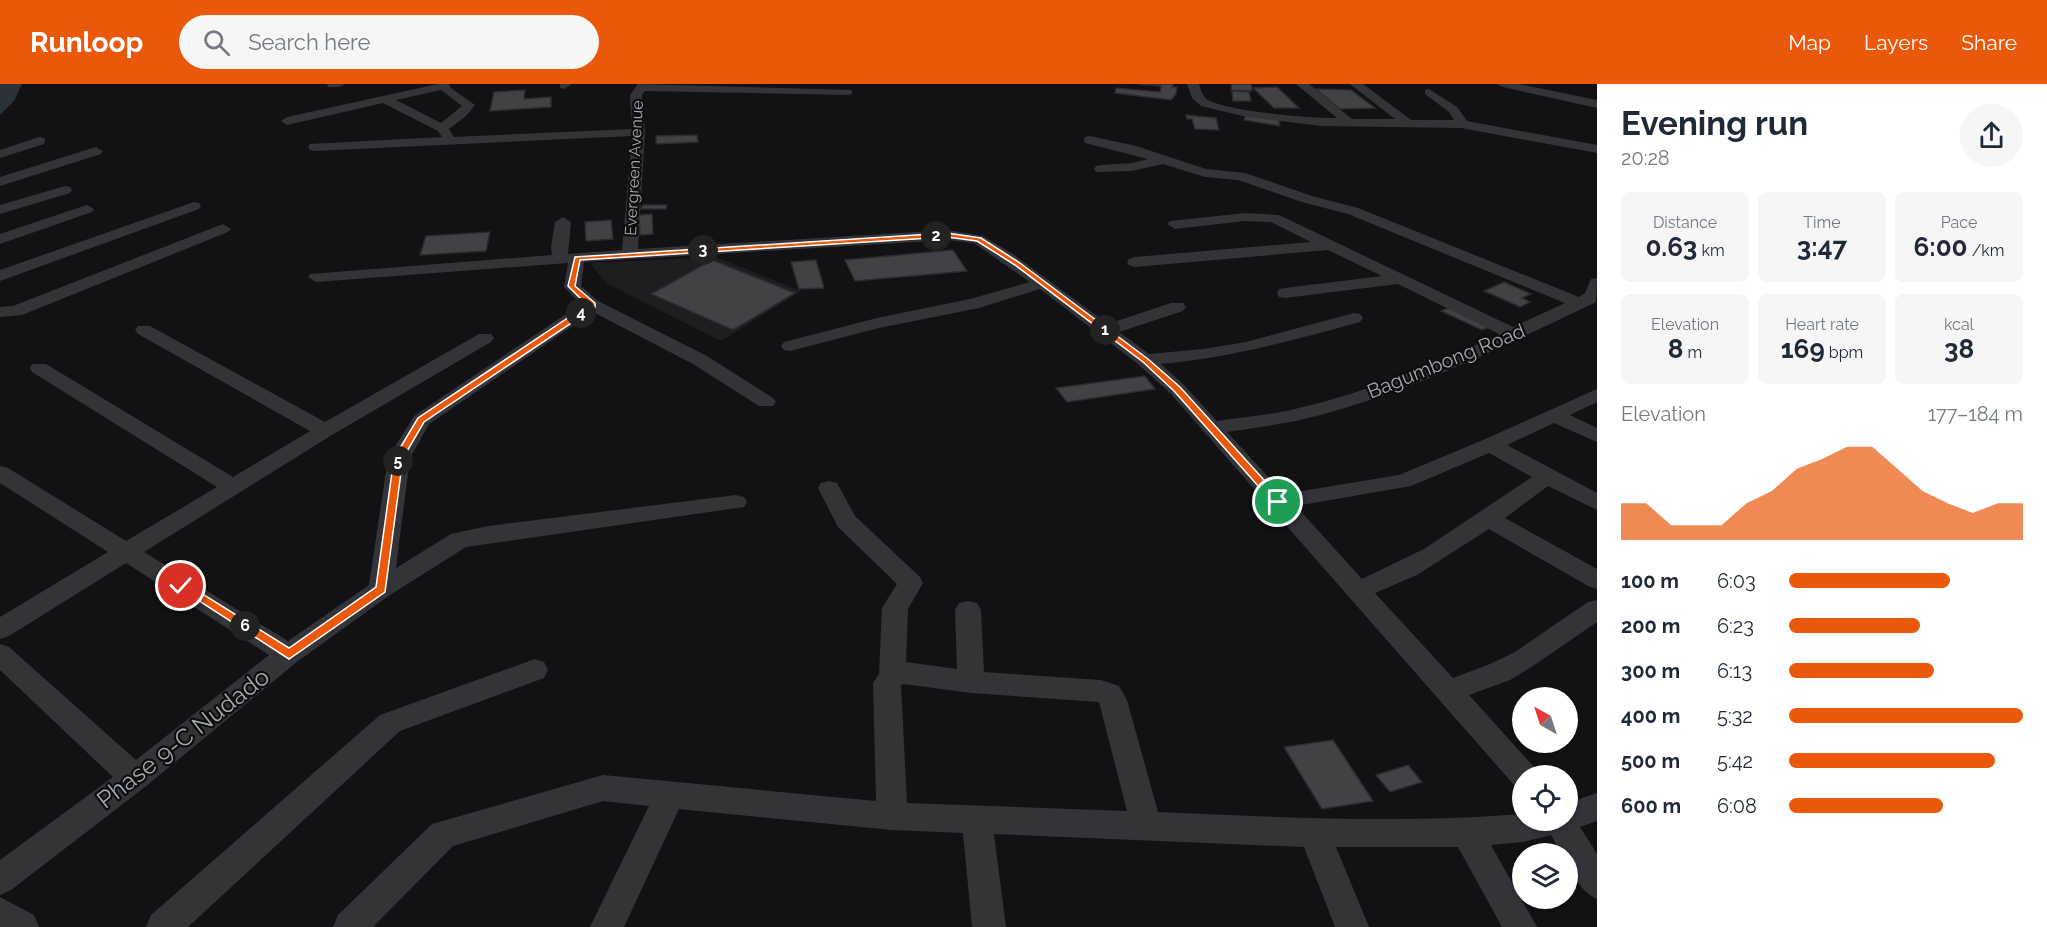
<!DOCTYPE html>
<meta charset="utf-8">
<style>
:root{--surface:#fff;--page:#f6f6f7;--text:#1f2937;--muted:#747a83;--accent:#ea580c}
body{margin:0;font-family:Raleway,sans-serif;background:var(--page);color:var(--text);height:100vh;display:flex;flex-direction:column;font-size:22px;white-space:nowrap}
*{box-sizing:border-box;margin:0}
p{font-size:20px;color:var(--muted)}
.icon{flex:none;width:33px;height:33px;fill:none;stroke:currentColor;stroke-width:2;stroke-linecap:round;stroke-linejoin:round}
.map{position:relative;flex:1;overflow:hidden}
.side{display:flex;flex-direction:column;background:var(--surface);width:450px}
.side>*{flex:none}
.needle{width:39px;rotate:321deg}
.fabs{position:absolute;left:1512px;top:603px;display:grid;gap:12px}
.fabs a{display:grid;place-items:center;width:66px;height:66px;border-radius:50%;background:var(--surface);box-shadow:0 2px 4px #0004;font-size:30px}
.pin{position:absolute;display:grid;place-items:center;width:51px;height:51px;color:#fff;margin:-26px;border:3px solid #fff;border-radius:50%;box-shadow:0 2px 6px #0007}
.km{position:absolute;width:30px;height:30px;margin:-15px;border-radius:50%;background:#222;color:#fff;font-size:16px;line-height:30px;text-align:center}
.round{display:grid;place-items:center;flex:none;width:63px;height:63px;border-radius:32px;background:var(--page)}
.head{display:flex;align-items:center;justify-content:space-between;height:102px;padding:0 24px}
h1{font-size:33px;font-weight:700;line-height:45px}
.stats{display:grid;grid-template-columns:repeat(3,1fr);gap:9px;height:102px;padding:6px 24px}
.stats div{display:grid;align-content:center;border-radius:9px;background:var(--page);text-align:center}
.stats b{font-size:26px;font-weight:700}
.stats small{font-size:16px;font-weight:400}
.stats p{font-size:16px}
.chart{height:168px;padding:12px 24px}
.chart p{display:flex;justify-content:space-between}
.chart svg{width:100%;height:108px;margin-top:6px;fill:var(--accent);opacity:.7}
ul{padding:0 24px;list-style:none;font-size:20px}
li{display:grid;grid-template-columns:96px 72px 1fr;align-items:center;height:45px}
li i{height:15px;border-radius:8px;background:var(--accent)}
header{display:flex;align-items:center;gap:36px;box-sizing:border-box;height:84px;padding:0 30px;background:var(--accent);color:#fff}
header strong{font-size:28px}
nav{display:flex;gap:33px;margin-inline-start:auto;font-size:21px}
.search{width:420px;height:54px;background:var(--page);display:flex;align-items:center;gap:15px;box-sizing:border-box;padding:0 21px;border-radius:33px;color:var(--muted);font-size:22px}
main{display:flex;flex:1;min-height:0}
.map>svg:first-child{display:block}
.built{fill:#1e1e21}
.water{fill:#2b3239}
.building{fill:#414247;stroke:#2c2c30;stroke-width:1.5}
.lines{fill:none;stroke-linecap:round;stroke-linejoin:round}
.minor{fill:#333439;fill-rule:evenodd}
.route{fill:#ea580c;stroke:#fff;stroke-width:1.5}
.labels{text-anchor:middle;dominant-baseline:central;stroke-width:4.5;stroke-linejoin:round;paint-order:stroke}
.far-street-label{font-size:16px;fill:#a4a8b4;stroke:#0d0d0f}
.street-label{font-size:20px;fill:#a4a8b4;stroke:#0d0d0f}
.near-street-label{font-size:24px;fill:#a4a8b4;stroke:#0d0d0f}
</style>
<header>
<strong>Runloop</strong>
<div class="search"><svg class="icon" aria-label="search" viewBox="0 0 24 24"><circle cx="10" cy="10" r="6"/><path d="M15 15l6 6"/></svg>Search here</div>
<nav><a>Map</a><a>Layers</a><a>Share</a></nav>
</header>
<main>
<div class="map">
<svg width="1597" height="843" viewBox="0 0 1597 843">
<rect width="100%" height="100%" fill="#121214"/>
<!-- built -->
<polygon class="built" points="716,173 801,207 721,257 606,199 590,179"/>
<!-- water -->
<polygon class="water" points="0,0 22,0 14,17 0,31"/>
<!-- building -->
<g class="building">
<polygon points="1138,0 1173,0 1172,3 1177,3 1176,10 1171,16 1115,9 1116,4 1160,8 1161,2"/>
<polygon points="1232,0 1251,0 1252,7 1231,6"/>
<polygon points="1277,3 1299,24 1274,24 1253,4"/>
<polygon points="1316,5 1351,6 1375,24 1340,25"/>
<polygon points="525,6 524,15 551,13 551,23 490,27 494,8"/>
<polygon points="1232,7 1249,8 1251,17 1233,17"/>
<polygon points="1186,31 1216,34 1219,46 1195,45 1192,35 1187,35"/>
<polygon points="1246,31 1278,35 1280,42 1244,36"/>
<polygon points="697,51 698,58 656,60 656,52"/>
<polygon points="643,121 667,121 666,125 641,125"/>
<polygon points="652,130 653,150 640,151 639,131"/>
<polygon points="611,136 613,155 586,157 585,138"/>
<polygon points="490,148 486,167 420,171 426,152"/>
<polygon points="953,166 967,187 855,197 845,176"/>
<polygon points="712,176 795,209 733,246 651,210"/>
<polygon points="816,176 824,204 799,205 791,178"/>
<polygon points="1504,198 1531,210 1522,214 1530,218 1520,223 1484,207"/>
<polygon points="1451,223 1491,242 1482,246 1441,227"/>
<polygon points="1145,292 1155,305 1067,318 1056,304"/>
<polygon points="1333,656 1373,717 1322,725 1284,663"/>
<polygon points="1408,681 1422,698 1390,708 1376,691"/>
</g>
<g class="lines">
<!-- minor -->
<g class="minor">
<polygon points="327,0 345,0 339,3 328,3"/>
<path d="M438,0H449L451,4L475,21L466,32L449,45L454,53L632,45L630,11L638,0L852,6V10L848,11L645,7L642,11L645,48L638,165L947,146L983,152L1013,170L1108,240L1171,219H1183L1186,223L1183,227L1119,248L1149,270L1203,265L1246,258L1354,229L1360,230L1363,234L1360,238C1294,256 1230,274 1161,280L1184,301L1217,337C1244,333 1272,331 1299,324C1368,308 1434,280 1499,250L1398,200L1285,214L1279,213L1277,209L1279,205L1285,204L1382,192L1328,166L1135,183L1129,181L1127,178L1129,175L1135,173L1311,158L1271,138L1245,137L1175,145L1167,140L1170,137L1245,129L1279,131L1513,243L1565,219L1348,130L1302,118L1238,96L1205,93L1163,80L1132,87L1096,88L1094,85L1096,82L1101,81L1132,79L1148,75L1085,59L1084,56L1085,53L1090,52L1136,62L1206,85L1245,89L1312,112L1358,124L1579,213L1585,209L1591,195L1597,194L1596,218C1502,263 1407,310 1304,335C1278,341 1253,344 1227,348L1284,410L1399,391L1483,356L1597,305V318L1570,331L1597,344V358L1554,339L1507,361L1597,409V426L1548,402L1505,434L1597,485V505L1588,502L1489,445L1417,491L1375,509L1453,594L1490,580L1515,568L1588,518L1597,516V538L1533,582L1510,596L1469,611L1534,683L1539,692H1522V705L1514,701L1170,309L1138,280L1040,205L979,224L879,244L790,267L784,266L781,262L784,258L877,234L970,215L1030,198L974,159L947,156L584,178L581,202L598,217L707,272L773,314L776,318L773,322H759L693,280L593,228L429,340L410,374L396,484L451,450L488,442L736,411L744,413L747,418L744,423L466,463L390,511L298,577L145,703L11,806L0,811V776L113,693L0,586V560L9,563L136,676L269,571L126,479L9,552L0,555V533L108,468L0,399V382L8,384L126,457L217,403L32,288L30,284L32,280H46L233,393L310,347L138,250L135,246L138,242H150L325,338L479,250H491L494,254L491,258L332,351L144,468L288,557L369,501L388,374L414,332L581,220L564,203L568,179L316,198L308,193L310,190L552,171L551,163L555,138L563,133L571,138L568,170L622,166L632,52L315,67L310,66L308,63L310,60L442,53L438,47L383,19L287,41L281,37L287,33ZM441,6L462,22L441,39L396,16ZM1489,369L1532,393L1424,465L1362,495L1296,422L1411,402Z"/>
<polygon points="560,0 572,0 564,5 560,4"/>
<path d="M1187,0H1199C1201,6 1202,12 1208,16C1231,28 1309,34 1337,34L1296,0H1309L1352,35H1395L1350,0H1363L1411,36H1454L1449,28L1425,10V6L1429,5L1457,23L1467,37L1597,61V69L1461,44L1322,42L1247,33L1201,22L1192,14Z"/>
<polygon points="1497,0 1519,0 1597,16 1597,24 1503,3"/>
<polygon points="39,53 44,54 45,57 44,60 0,74 0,66"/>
<polygon points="96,63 103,67 101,70 0,102 0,93"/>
<polygon points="65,102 70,103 72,106 70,109 0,130 0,121"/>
<polygon points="194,118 199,119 201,122 199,125 0,197 0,186"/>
<polygon points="87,121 94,125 92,128 0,160 0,150"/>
<polygon points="223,140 231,145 228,148 22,231 0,233 0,223 13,222"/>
<path d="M829,397L837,399L855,432L920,493L923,499L908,525L906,578L957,585L955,526L959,519L968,517L977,519L981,526L984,588L1101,596L1119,602L1127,616L1158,728C1279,733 1401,740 1522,730V736H1568V719L1597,709V737L1580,743L1597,770V815C1581,808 1568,787 1568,770H1562L1551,751L1523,758L1491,761L1537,843H1502L1458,763H1336L1369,843H1335L1304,763L994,750L1006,843H972L963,749L892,746L679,725L624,843H590L649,722L603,717L453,762L373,843H333L338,831L432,740L603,691L876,717L873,599L879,590L882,524L897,500L838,443L818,404L821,399ZM904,600L971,609L1099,618L1127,727L907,719L901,601Z"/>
<polygon points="535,575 544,578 548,586 544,594 400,647 188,843 146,843 151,831 380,631"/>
<polygon points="0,813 34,831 39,843 0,843"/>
</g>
</g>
<!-- route -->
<polygon class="route" points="947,149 981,154 1020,179 1148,275 1180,303 1282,416 1282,421 1275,421 1174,307 1143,278 1015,181 977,157 947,153 580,176 575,202 595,219 595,223 424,338 403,374 385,508 289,575 176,502 177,499 185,499 289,564 376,503 394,374 418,334 587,221 568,202 575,173"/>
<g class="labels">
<!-- far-street labels -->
<g class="far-street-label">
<text transform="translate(634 84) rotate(-87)">Evergreen Avenue</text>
</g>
<!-- street labels -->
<g class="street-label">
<text transform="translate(1446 277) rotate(-22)">Bagumbong Road</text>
</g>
<!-- near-street labels -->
<g class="near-street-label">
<text transform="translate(183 654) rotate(-38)">Phase 9-C Nudado</text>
</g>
</g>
</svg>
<div class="fabs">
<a><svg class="needle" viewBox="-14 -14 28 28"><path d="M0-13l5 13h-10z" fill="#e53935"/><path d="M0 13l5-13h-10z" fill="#747a83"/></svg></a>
<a><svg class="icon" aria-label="locate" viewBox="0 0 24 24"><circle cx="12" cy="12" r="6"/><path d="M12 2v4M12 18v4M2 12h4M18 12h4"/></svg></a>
<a><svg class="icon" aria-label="layers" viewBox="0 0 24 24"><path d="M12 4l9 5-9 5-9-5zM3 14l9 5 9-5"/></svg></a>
</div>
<div class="pin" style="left:1278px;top:418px;background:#1e9e55"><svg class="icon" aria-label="arrive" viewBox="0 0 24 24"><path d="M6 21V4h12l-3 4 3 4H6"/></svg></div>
<div class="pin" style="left:181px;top:502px;background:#d93025"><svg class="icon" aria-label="check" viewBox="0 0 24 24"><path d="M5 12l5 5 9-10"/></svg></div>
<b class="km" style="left:1105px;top:246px">1</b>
<b class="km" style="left:936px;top:152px">2</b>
<b class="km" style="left:703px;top:166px">3</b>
<b class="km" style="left:581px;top:229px">4</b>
<b class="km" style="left:398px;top:377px">5</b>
<b class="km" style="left:245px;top:542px">6</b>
</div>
<section class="side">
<div class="head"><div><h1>Evening run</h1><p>20:28</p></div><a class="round"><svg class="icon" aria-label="share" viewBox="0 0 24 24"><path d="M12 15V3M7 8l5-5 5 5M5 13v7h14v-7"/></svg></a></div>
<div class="stats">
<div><p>Distance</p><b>0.63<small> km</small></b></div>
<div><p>Time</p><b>3:47</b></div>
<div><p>Pace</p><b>6:00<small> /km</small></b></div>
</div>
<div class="stats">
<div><p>Elevation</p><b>8<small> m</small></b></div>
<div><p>Heart rate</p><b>169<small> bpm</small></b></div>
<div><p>kcal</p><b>38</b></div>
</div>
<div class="chart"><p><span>Elevation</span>177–184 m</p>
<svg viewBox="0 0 160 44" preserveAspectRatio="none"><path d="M0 44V29L10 29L20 38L30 38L40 38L50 29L60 24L70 15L80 11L90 6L100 6L110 15L120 24L130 29L140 33L150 29L160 29V44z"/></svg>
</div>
<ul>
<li><b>100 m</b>6:03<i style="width:69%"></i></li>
<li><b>200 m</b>6:23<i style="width:56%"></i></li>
<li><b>300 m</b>6:13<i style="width:62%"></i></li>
<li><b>400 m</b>5:32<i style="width:100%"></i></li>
<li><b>500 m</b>5:42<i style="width:88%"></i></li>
<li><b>600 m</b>6:08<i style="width:66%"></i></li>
</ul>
</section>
</main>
